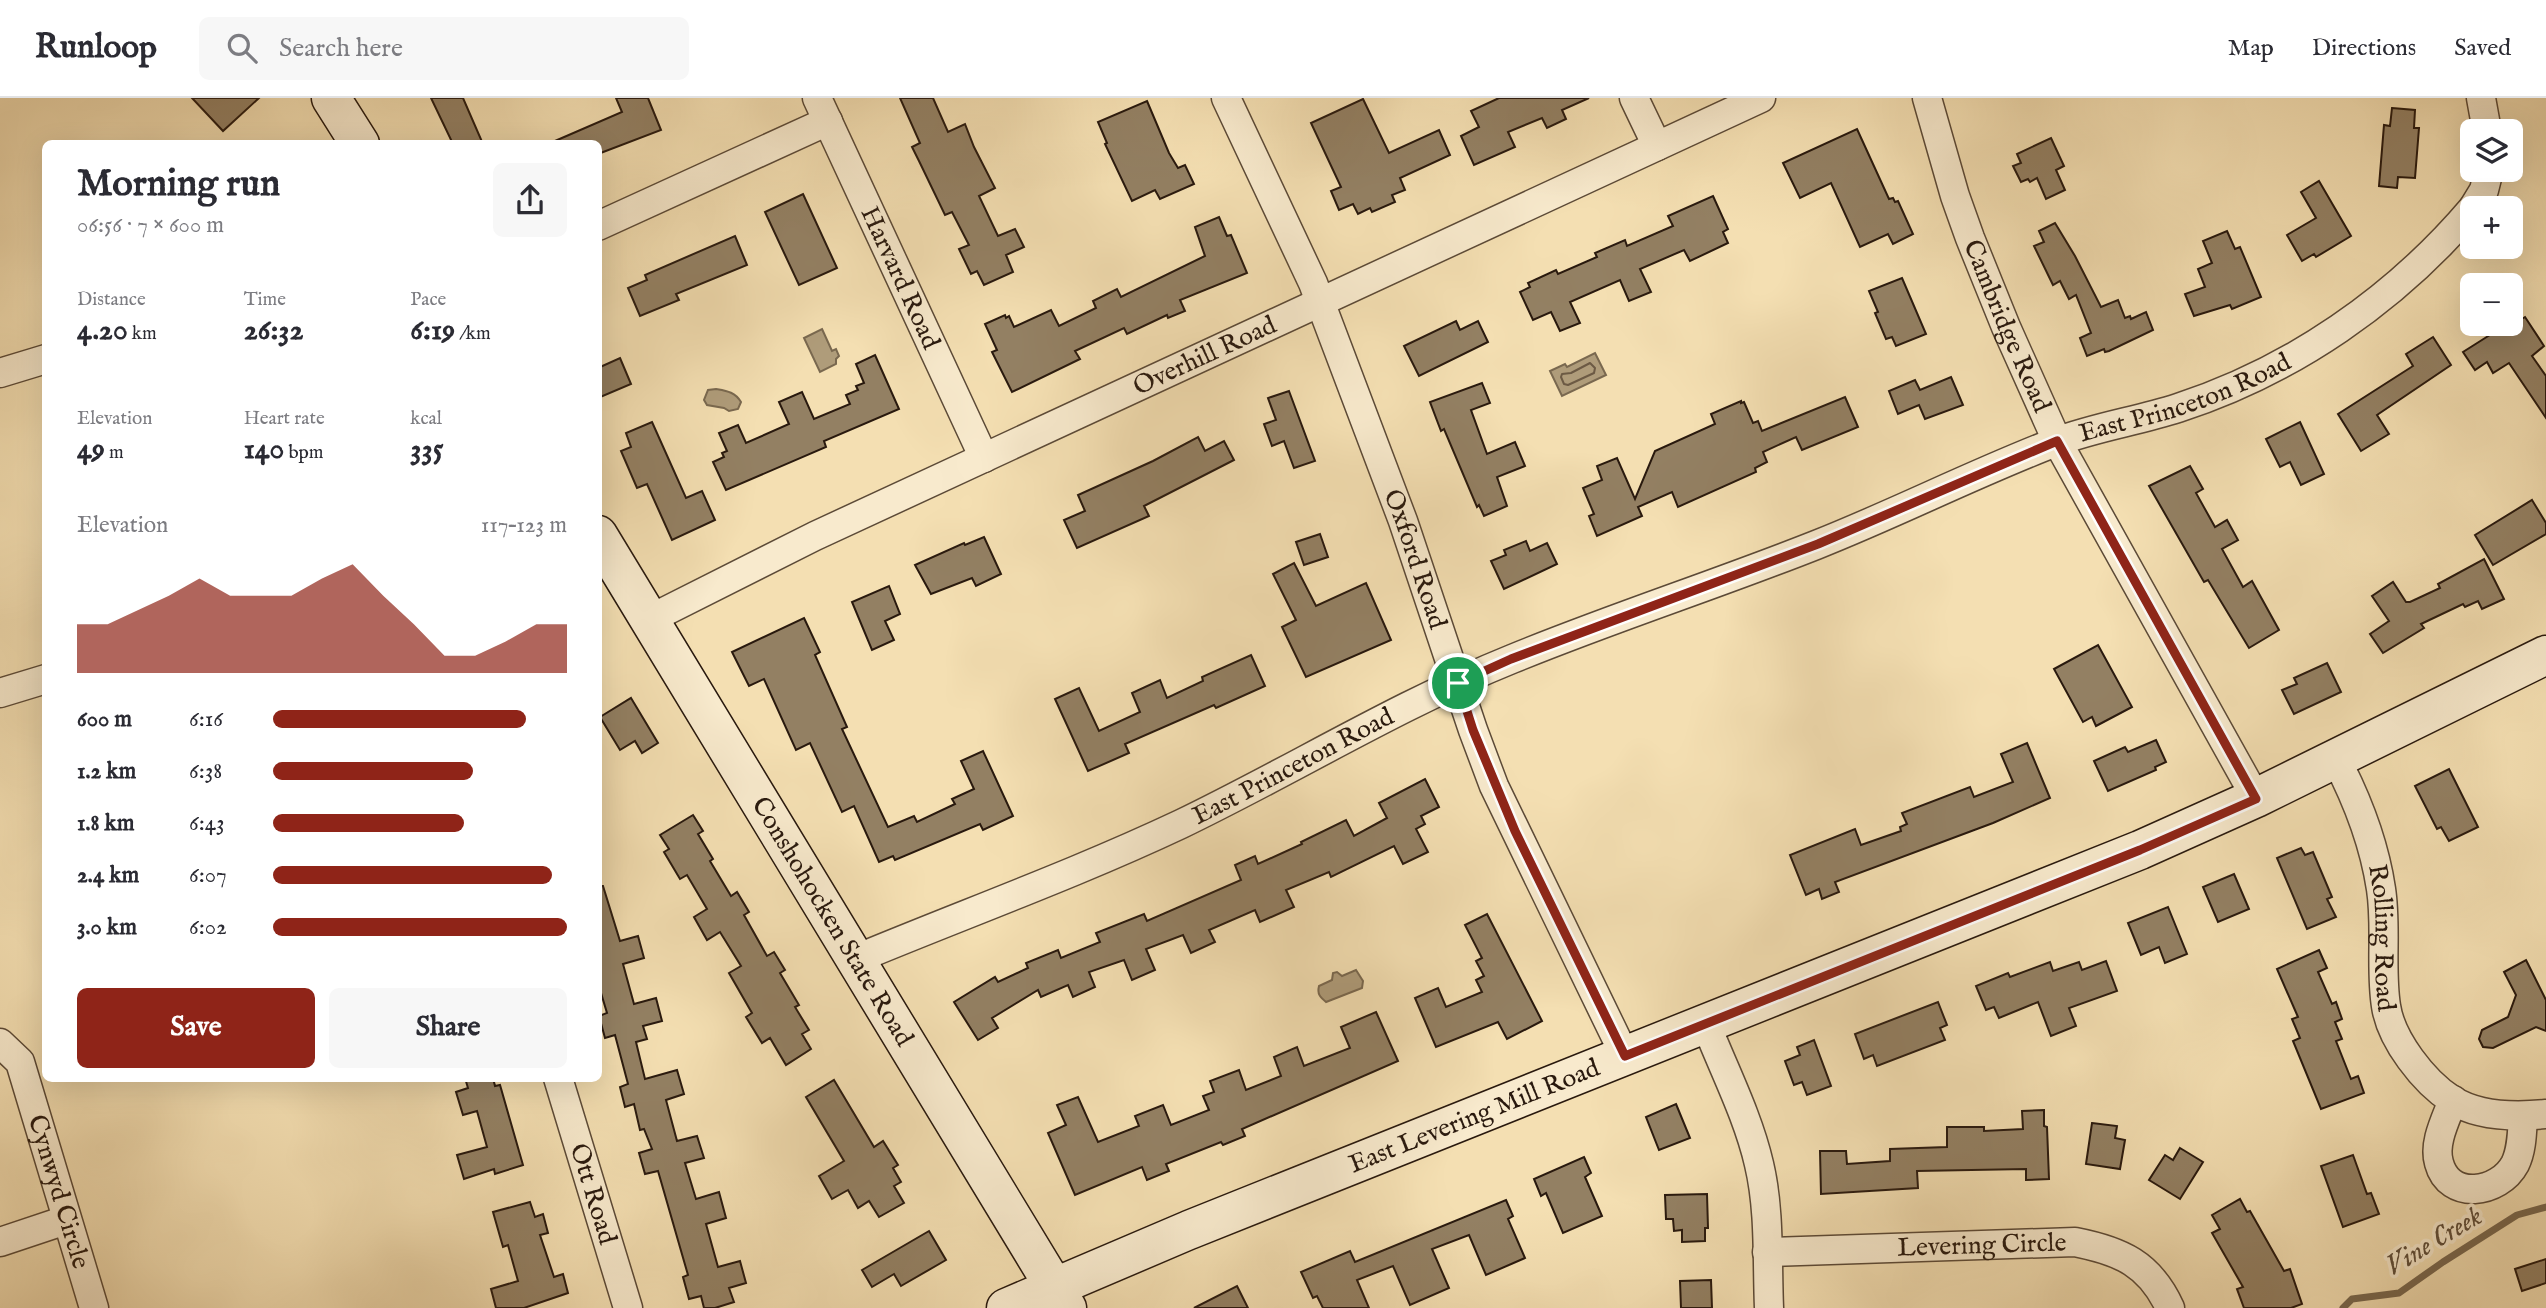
<!DOCTYPE html>
<meta charset="utf-8">
<style>
:root{--surface:#fff;--page:#f7f7f7;--text:#2b2b33;--muted:#7c7c81;--line:#e1e1e2;--accent:#8f2418}
body{margin:0;font-family:"IM FELL English",serif;background:var(--page);color:var(--text);height:100vh;display:flex;flex-direction:column;font-size:26px;white-space:nowrap}
*{box-sizing:border-box;margin:0}
p{font-size:23px;color:var(--muted)}
.icon{flex:none;width:38px;height:38px;fill:none;stroke:currentColor;stroke-width:2;stroke-linecap:round;stroke-linejoin:round}
.map{position:relative;flex:1;overflow:hidden}
.drawer{position:absolute;left:42px;top:42px;width:560px;height:942px;display:flex;flex-direction:column;background:var(--surface);border-radius:10px;box-shadow:0 7px 28px #0002}
.drawer>*{flex:none}
.fabs{position:absolute;left:2460px;top:21px;display:grid;gap:14px}
.fabs a{display:grid;place-items:center;width:63px;height:63px;border-radius:10px;background:var(--surface);box-shadow:0 7px 28px #0002;font-size:35px}
.pin{position:absolute;display:grid;place-items:center;width:60px;height:60px;color:#fff;margin:-30px;border:4px solid #fff;border-radius:50%;box-shadow:0 2px 7px #0007}
.round{display:grid;place-items:center;flex:none;width:74px;height:74px;border-radius:10px;background:var(--page)}
.summary{display:flex;align-items:center;justify-content:space-between;height:119px;padding:0 35px}
h1{font-size:38px;font-weight:700;line-height:52px}
.figures{display:grid;grid-template-columns:repeat(3,1fr);gap:10px;height:119px;padding:7px 35px}
.figures div{display:grid;align-content:center}
.figures b{font-size:30px;font-weight:700}
.figures small{font-size:19px;font-weight:400}
.figures p{font-size:19px}
.chart{height:196px;padding:14px 35px}
.chart p{display:flex;justify-content:space-between}
.chart svg{width:100%;height:126px;margin-top:7px;fill:var(--accent);opacity:.7}
.button{display:flex;gap:14px;margin-top:auto;padding:14px 35px}
.button a{flex:1;height:80px;border-radius:10px;background:var(--accent);color:#fff;font-size:28px;font-weight:700;line-height:80px;text-align:center}
.button a+a{background:var(--page);color:var(--text)}
ul{padding:0 35px;list-style:none;font-size:23px}
li{display:grid;grid-template-columns:112px 84px 1fr;align-items:center;height:52px}
li i{height:18px;border-radius:9px;background:var(--accent)}
header{display:flex;align-items:center;gap:42px;box-sizing:border-box;height:98px;padding:0 35px;background:var(--surface);border-bottom:2px solid var(--line)}
header strong{font-size:33px}
nav{display:flex;gap:38px;margin-inline-start:auto;font-size:24px}
.search{width:490px;height:63px;background:var(--page);display:flex;align-items:center;gap:18px;box-sizing:border-box;padding:0 24px;border-radius:10px;color:var(--muted);font-size:26px}
.map>svg:first-child{display:block}
.water{fill:#af9c7a;stroke:#79684f;stroke-width:2}
.lines{fill:none;stroke-linecap:round;stroke-linejoin:round}
.shore{stroke:#6c5a44;stroke-width:2}
.stream{stroke:#79684f;stroke-width:7}
.building{fill:#938063;stroke:#29190e;stroke-width:2}
.street-casing{stroke:#5c4a37;stroke-width:31}
.secondary-casing{stroke:#29190e;stroke-width:41}
.street{stroke:#f8eacd;stroke-width:28}
.secondary{stroke:#f8eacd;stroke-width:38}
.route-casing{stroke:#fff;stroke-width:14}
.route{stroke:#8f2418;stroke-width:9}
.labels{text-anchor:middle;dominant-baseline:central;stroke-width:7;stroke-linejoin:round;paint-order:stroke}
.street-label{font-size:26px;fill:#29190e;stroke:#f8eacd}
.water-label{font-size:28px;font-style:italic;fill:#5f4d39;stroke:#f8eacd}
</style>
<header>
<strong>Runloop</strong>
<div class="search"><svg class="icon" aria-label="search" viewBox="0 0 24 24"><circle cx="10" cy="10" r="6"/><path d="M15 15l6 6"/></svg>Search here</div>
<nav><a>Map</a><a>Directions</a><a>Saved</a></nav>
</header>
<div class="map">
<svg width="2546" height="1210" viewBox="0 0 2546 1210">
<rect width="100%" height="100%" fill="#f4dfb2"/>
<filter id="stains"><feTurbulence type="fractalNoise" baseFrequency=".00286" numOctaves="4"/><feColorMatrix values="0 0 0 0 .2 0 0 0 0 .09 0 0 0 0 .02 0 0 0 .5 -.17"/></filter>
<radialGradient id="worn" r=".72"><stop offset=".6" stop-color="#630" stop-opacity="0"/><stop offset="1" stop-color="#630" stop-opacity=".3"/></radialGradient>
<!-- water -->
<g class="water">
<polygon points="822,231 832,253 836,251 839,258 836,261 836,266 820,274 804,240"/>
<polygon points="1595,255 1606,277 1562,298 1550,273 1565,266 1567,269"/>
<path d="M716,291C727,293 735,294 741,304L738,311L729,313L724,310L707,307L704,302L708,292Z"/>
<path d="M1356,872L1363,883L1362,890L1326,904C1320,899 1317,896 1319,888L1332,882L1333,875L1337,874L1342,878Z"/>
</g>
<g class="lines">
<!-- shore -->
<polygon class="shore" points="1590,265 1595,270 1594,275 1568,287 1564,286 1561,279 1562,276 1571,275"/>
<!-- stream -->
<polyline class="stream" points="2343,1210 2352,1201 2399,1195 2443,1164 2517,1117 2546,1109"/>
</g>
<!-- building -->
<g class="building">
<polygon points="192,0 259,0 223,33"/>
<polygon points="431,0 463,0 483,46 453,46"/>
<polygon points="616,0 648,0 661,32 598,56 598,46 548,46 622,14"/>
<polygon points="900,0 933,0 948,34 965,26 974,49 995,90 979,98 998,138 1015,131 1024,149 1006,157 1013,174 984,187 977,173 971,176 959,151 969,147 952,114 945,117 919,63 912,49 920,45"/>
<polygon points="1499,0 1589,0 1562,12 1566,21 1547,30 1542,20 1508,34 1515,49 1474,67 1461,38 1479,29 1471,13"/>
<polygon points="1363,1 1389,55 1439,32 1450,57 1400,80 1405,92 1392,97 1395,104 1372,114 1370,110 1358,116 1353,106 1339,112 1331,93 1341,89 1311,25"/>
<polygon points="1147,3 1169,55 1178,70 1185,67 1194,86 1160,101 1155,92 1132,103 1105,46 1107,45 1098,24"/>
<polygon points="2392,10 2415,12 2414,30 2419,30 2415,80 2398,79 2397,90 2379,88 2384,27 2390,28"/>
<polygon points="1857,31 1889,101 1893,100 1895,104 1898,103 1913,136 1893,146 1888,136 1860,149 1831,85 1800,100 1783,65"/>
<polygon points="2051,40 2064,68 2056,72 2065,92 2046,101 2037,80 2030,84 2028,81 2021,84 2013,68 2021,65 2017,56"/>
<polygon points="2319,83 2351,138 2316,159 2314,156 2302,163 2287,137 2316,120 2301,94"/>
<polygon points="803,96 837,170 799,187 765,114"/>
<polygon points="1713,98 1728,131 1723,134 1728,145 1690,163 1684,152 1640,171 1651,194 1629,203 1620,182 1570,204 1580,225 1560,233 1551,214 1533,222 1520,194 1530,189 1528,185 1556,172 1558,176 1597,159 1595,155 1625,142 1627,148 1673,128 1668,118"/>
<polygon points="1219,119 1227,138 1231,137 1247,175 1180,202 1185,213 1168,220 1167,217 1127,236 1124,230 1075,253 1080,261 1012,294 992,254 997,252 985,226 1005,217 1006,220 1009,218 1014,229 1051,212 1059,228 1096,210 1093,203 1117,191 1121,199 1205,158 1195,129"/>
<polygon points="2055,125 2075,158 2101,209 2118,202 2125,220 2130,218 2131,221 2146,214 2153,232 2109,253 2105,254 2104,251 2087,258 2080,240 2091,235 2076,197 2069,201 2060,183 2053,187 2034,148 2044,144 2039,133"/>
<polygon points="2227,133 2235,151 2240,149 2261,199 2232,211 2230,207 2194,218 2185,196 2205,189 2198,171 2212,165 2203,143"/>
<polygon points="735,138 747,167 676,196 679,202 640,218 628,190 647,182 645,177"/>
<polygon points="1902,180 1926,236 1896,248 1892,239 1886,241 1875,215 1878,214 1869,193"/>
<polygon points="2525,219 2544,248 2532,258 2546,278 2546,320 2509,265 2493,275 2487,264 2475,272 2463,254 2504,228 2506,231"/>
<polygon points="1456,223 1460,232 1478,223 1488,244 1419,278 1404,248"/>
<polygon points="2433,239 2451,267 2377,317 2389,336 2361,353 2338,316 2413,268 2406,256"/>
<polygon points="875,257 899,311 824,343 826,349 726,392 713,364 724,359 722,355 727,353 719,335 738,327 746,345 789,326 779,304 802,294 814,321 850,306 846,297 858,292 856,288 864,285 856,266"/>
<polygon points="620,260 631,286 598,300 598,270"/>
<polygon points="1951,279 1963,307 1925,321 1919,307 1898,316 1889,293 1915,282 1920,292"/>
<polygon points="1482,285 1490,305 1471,312 1487,356 1515,344 1525,368 1497,379 1507,408 1484,418 1479,407 1477,409 1444,331 1441,333 1430,304"/>
<polygon points="1289,293 1315,363 1294,370 1284,343 1272,348 1264,326 1276,322 1268,300"/>
<polygon points="1845,299 1858,329 1802,352 1796,339 1763,354 1767,364 1755,370 1756,374 1678,409 1672,394 1638,409 1642,418 1597,438 1589,418 1594,416 1583,390 1602,382 1597,368 1617,360 1635,401 1655,353 1715,326 1711,316 1741,303 1741,305 1744,304 1753,325 1758,323 1762,333"/>
<polygon points="652,324 686,400 702,393 715,422 672,442 647,386 637,390 621,353 631,349 626,335"/>
<polygon points="2300,324 2324,376 2301,387 2290,364 2280,369 2266,341"/>
<polygon points="1198,339 1205,353 1224,343 1234,362 1144,408 1149,418 1077,450 1064,422 1085,413 1078,397 1153,363"/>
<polygon points="2190,368 2203,391 2196,395 2215,429 2227,422 2238,442 2222,451 2243,489 2252,483 2279,532 2249,550 2208,482 2204,484 2149,388"/>
<polygon points="2532,402 2546,425 2546,436 2493,467 2475,437"/>
<polygon points="1320,436 1328,459 1304,467 1296,444"/>
<polygon points="984,439 1001,476 976,488 972,480 931,496 915,467 964,445 965,447"/>
<polygon points="1526,443 1530,453 1547,445 1557,466 1504,491 1491,463 1506,457 1504,452"/>
<polygon points="2484,461 2504,501 2482,511 2478,503 2465,509 2463,506 2421,526 2424,530 2383,555 2370,536 2389,523 2372,498 2393,484 2406,504 2410,504 2440,490 2438,486"/>
<polygon points="1294,465 1316,508 1366,485 1391,542 1306,579 1282,529 1296,522 1273,476"/>
<polygon points="889,488 900,516 885,523 894,542 872,552 852,504"/>
<polygon points="804,520 820,554 815,557 847,629 842,631 888,729 914,718 917,724 955,706 952,701 974,691 961,663 983,653 1013,718 983,732 980,726 895,762 893,758 879,764 854,708 842,714 810,645 796,652 764,581 749,588 732,554"/>
<polygon points="2098,547 2132,609 2096,628 2092,619 2083,624 2054,571"/>
<polygon points="1251,557 1265,588 1216,610 1214,607 1125,646 1129,655 1088,673 1055,601 1079,590 1099,633 1140,614 1132,595 1160,582 1167,600 1203,583 1202,579"/>
<polygon points="2327,565 2341,594 2294,616 2282,592 2297,586 2294,580"/>
<polygon points="631,600 658,645 642,655 635,643 620,652 600,619"/>
<polygon points="2156,642 2166,664 2155,669 2156,672 2108,693 2094,663 2125,649 2128,654"/>
<polygon points="2027,645 2050,700 1993,725 1835,784 1839,794 1822,801 1819,791 1806,797 1790,757 1855,731 1861,747 1901,733 1900,729 1907,726 1902,715 1970,689 1974,699 2013,684 2001,656"/>
<polygon points="2449,671 2478,729 2449,743 2441,729 2437,731 2415,688"/>
<polygon points="1425,681 1439,709 1421,718 1425,726 1416,731 1428,754 1403,766 1394,748 1331,779 1329,774 1286,792 1294,809 1260,824 1255,812 1209,832 1215,844 1191,855 1183,837 1146,851 1155,872 1132,882 1124,862 1089,874 1095,889 1073,899 1068,887 1041,899 1038,892 992,920 998,930 978,942 954,904 995,879 998,884 1028,870 1026,865 1058,852 1061,860 1100,844 1096,835 1144,816 1147,823 1241,782 1235,767 1255,758 1258,766 1302,746 1301,744 1346,722 1354,738 1387,720 1379,705"/>
<polygon points="693,717 703,733 698,736 713,761 710,763 731,798 737,794 749,814 744,817 767,858 774,854 785,872 780,875 799,907 795,909 809,932 802,936 811,951 786,967 770,940 762,945 746,919 752,915 729,875 741,868 720,834 707,842 694,819 707,811 687,777 680,781 664,754 669,751 660,737"/>
<polygon points="2301,750 2305,757 2313,754 2332,799 2327,801 2336,819 2307,831 2277,760"/>
<polygon points="2234,776 2249,811 2218,824 2203,789"/>
<polygon points="598,788 603,788 620,843 638,838 644,860 623,866 634,906 656,900 662,923 643,928 647,941 636,944 645,981 677,972 684,996 666,1002 677,1043 697,1038 704,1060 685,1065 696,1101 719,1094 726,1120 706,1126 718,1169 740,1163 746,1185 729,1190 734,1204 715,1210 704,1210 701,1198 689,1201 683,1179 688,1177 658,1073 645,1076 639,1055 652,1051 644,1031 640,1032 634,1006 625,1009 620,989 628,986 615,937 605,940 599,918 607,915 598,885"/>
<polygon points="2168,809 2187,856 2165,865 2159,849 2141,857 2128,825"/>
<polygon points="1487,816 1542,923 1507,941 1498,924 1436,949 1415,900 1438,890 1446,909 1482,894 1476,882 1484,878 1476,863 1482,860 1465,827"/>
<polygon points="2319,852 2327,870 2318,874 2332,906 2336,904 2342,921 2335,924 2342,941 2336,943 2351,981 2358,978 2364,995 2321,1011 2293,943 2300,940 2292,921 2298,919 2277,871"/>
<polygon points="2526,862 2546,902 2546,933 2536,929 2493,950 2483,949 2479,941 2482,932 2508,919 2516,897 2504,874"/>
<polygon points="2106,863 2117,893 2069,910 2076,928 2051,938 2038,904 1999,920 1994,909 1986,912 1976,888 2008,875 2010,879 2050,864 2053,873 2079,864 2082,872"/>
<polygon points="1938,904 1947,927 1940,930 1945,942 1877,968 1873,957 1864,961 1855,936"/>
<polygon points="1376,914 1398,963 1242,1031 1245,1038 1223,1047 1221,1044 1166,1066 1169,1073 1147,1082 1142,1069 1075,1097 1048,1035 1066,1027 1057,1007 1078,999 1098,1044 1139,1028 1135,1018 1163,1007 1171,1027 1209,1012 1203,998 1214,994 1210,983 1239,972 1246,992 1281,978 1274,959 1297,949 1304,968 1350,950 1341,929"/>
<polygon points="1814,942 1831,988 1807,997 1802,984 1794,987 1785,963 1800,957 1797,949"/>
<polygon points="465,980 493,980 495,988 500,987 523,1067 495,1076 494,1071 464,1081 457,1057 487,1049 477,1013 463,1017 456,994 468,990"/>
<polygon points="834,982 874,1049 883,1043 898,1067 893,1070 901,1084 894,1088 904,1105 879,1119 869,1103 858,1110 848,1092 832,1101 819,1078 844,1063 806,999"/>
<polygon points="1676,1006 1690,1040 1659,1052 1646,1019"/>
<polygon points="2044,1012 2044,1028 2047,1029 2049,1081 2026,1082 2026,1071 1917,1073 1918,1090 1821,1096 1820,1053 1846,1053 1847,1066 1890,1063 1890,1051 1947,1049 1947,1029 1984,1029 1984,1033 2023,1031 2022,1013"/>
<polygon points="2092,1025 2117,1028 2115,1040 2125,1042 2120,1071 2086,1066"/>
<polygon points="2180,1050 2203,1064 2180,1101 2149,1082 2165,1057 2173,1062"/>
<polygon points="2353,1057 2367,1096 2371,1095 2379,1116 2343,1129 2321,1068"/>
<polygon points="1584,1059 1591,1075 1585,1079 1602,1118 1563,1135 1546,1095 1541,1098 1534,1081"/>
<polygon points="1707,1096 1708,1130 1705,1130 1705,1143 1682,1144 1682,1132 1674,1133 1673,1121 1666,1121 1665,1097"/>
<polygon points="2240,1101 2247,1114 2250,1113 2284,1173 2290,1171 2302,1206 2291,1210 2244,1210 2237,1191 2243,1189 2212,1135 2220,1131 2212,1117"/>
<polygon points="1506,1102 1513,1118 1508,1121 1525,1160 1486,1177 1469,1137 1432,1151 1449,1190 1410,1207 1393,1168 1357,1182 1369,1210 1323,1210 1317,1198 1313,1200 1301,1174 1350,1153 1355,1164"/>
<polygon points="530,1104 535,1119 543,1116 548,1135 540,1137 554,1179 563,1176 568,1195 524,1210 496,1210 491,1191 518,1183 508,1147 503,1149 493,1114"/>
<polygon points="929,1133 946,1162 901,1188 894,1176 872,1189 862,1172"/>
<polygon points="2546,1161 2546,1185 2522,1193 2515,1171"/>
<polygon points="1711,1182 1712,1210 1681,1210 1680,1183"/>
<polygon points="1237,1188 1248,1210 1194,1210"/>
</g>
<g class="lines">
<defs>
<g id="street">
<path id="s1" d="M817,0L984,360"/>
<path id="s2" d="M1226,0L1313,185L1403,423L1473,632L1494,688L1625,958"/>
<polyline points="1634,0 1657,48"/>
<path id="s3" d="M1927,0L1955,98L1970,140L2006,229L2057,343L2256,700"/>
<polyline points="2481,0 2487,33"/>
<polyline points="2473,110 2484,92 2489,72"/>
<polyline points="598,128 828,23"/>
<polyline points="0,275 46,261"/>
<path id="s4" d="M650,521L815,438L1761,0"/>
<polyline points="0,595 46,581"/>
<path id="s5" d="M2336,661C2358,703 2374,744 2381,791C2387,830 2380,870 2386,908C2391,942 2424,984 2452,1002C2479,1019 2516,1019 2546,1016"/>
<path id="s6" d="M856,861C964,816 1075,776 1181,726C1291,673 1398,607 1512,561C1612,520 1715,487 1816,447C1897,415 1975,375 2056,344C2095,329 2138,323 2178,310C2292,273 2395,202 2473,110"/>
<path d="M1706,926C1724,972 1748,1018 1759,1066C1770,1112 1767,1163 1769,1210"/>
<path id="s7" d="M0,945L20,964L94,1210"/>
<path id="s8" d="M558,980L628,1210"/>
<path d="M2453,1002C2446,1021 2433,1045 2439,1065C2449,1103 2499,1096 2515,1066C2522,1052 2522,1034 2523,1018"/>
<polyline points="0,1144 66,1122"/>
<path id="s9" d="M1767,1154L2075,1144C2121,1153 2150,1166 2170,1210"/>
</g>
<g id="secondary">
<polyline points="331,0 360,46"/>
<path id="s10" d="M598,437L1067,1210"/>
<path id="s11" d="M1006,1210L1189,1132L2140,752L2256,700L2546,557"/>
</g>
</defs>
<!-- street casing -->
<use href="#street" class="street-casing"/>
<!-- secondary casing -->
<use href="#secondary" class="secondary-casing"/>
<!-- street -->
<use href="#street" class="street"/>
<!-- secondary -->
<use href="#secondary" class="secondary"/>
</g>
<g class="lines">
<defs>
<polygon id="route" points="2057,343 2256,701 2140,752 1625,958 1515,733 1473,632 1458,585 1511,561 1818,446"/>
</defs>
<!-- route casing -->
<use href="#route" class="route-casing"/>
<!-- route -->
<use href="#route" class="route"/>
</g>
<g class="labels">
<!-- street labels -->
<g class="street-label">
<text stroke="none"><textPath href="#s1" startOffset="198">Harvard Road</textPath></text>
<text stroke="none"><textPath href="#s3" startOffset="242">Cambridge Road</textPath></text>
<text stroke="none"><textPath href="#s4" startOffset="614">Overhill Road</textPath></text>
<text stroke="none"><textPath href="#s6" startOffset="1444">East Princeton Road</textPath></text>
<text stroke="none"><textPath href="#s2" startOffset="499">Oxford Road</textPath></text>
<text stroke="none"><textPath href="#s6" startOffset="478">East Princeton Road</textPath></text>
<text stroke="none"><textPath href="#s10" startOffset="452">Conshohocken State Road</textPath></text>
<text stroke="none"><textPath href="#s5" startOffset="187">Rolling Road</textPath></text>
<text stroke="none"><textPath href="#s11" startOffset="506">East Levering Mill Road</textPath></text>
<text stroke="none"><textPath href="#s7" startOffset="163">Cynwyd Circle</textPath></text>
<text stroke="none"><textPath href="#s8" startOffset="121">Ott Road</textPath></text>
<text stroke="none"><textPath href="#s9" startOffset="215">Levering Circle</textPath></text>
</g>
<!-- water labels -->
<g class="water-label">
<text transform="translate(2434 1144) rotate(-31)">Vine Creek</text>
</g>
</g>
<rect width="100%" height="100%" filter="url(#stains)"/>
<rect width="100%" height="100%" fill="url(#worn)"/>
</svg>
<div class="fabs">
<a><svg class="icon" aria-label="layers" viewBox="0 0 24 24"><path d="M12 4l9 5-9 5-9-5zM3 14l9 5 9-5"/></svg></a>
<a>+</a>
<a>−</a>
</div>
<div class="pin" style="left:1458px;top:585px;background:#1e9e55"><svg class="icon" aria-label="arrive" viewBox="0 0 24 24"><path d="M6 21V4h12l-3 4 3 4H6"/></svg></div>
<section class="drawer">
<div class="summary"><div><h1>Morning run</h1><p>06:56 · 7 × 600 m</p></div><a class="round"><svg class="icon" aria-label="share" viewBox="0 0 24 24"><path d="M12 15V3M7 8l5-5 5 5M5 13v7h14v-7"/></svg></a></div>
<div class="figures">
<div><p>Distance</p><b>4.20<small> km</small></b></div>
<div><p>Time</p><b>26:32</b></div>
<div><p>Pace</p><b>6:19<small> /km</small></b></div>
</div>
<div class="figures">
<div><p>Elevation</p><b>49<small> m</small></b></div>
<div><p>Heart rate</p><b>140<small> bpm</small></b></div>
<div><p>kcal</p><b>335</b></div>
</div>
<div class="chart"><p><span>Elevation</span>117–123 m</p>
<svg viewBox="0 0 160 44" preserveAspectRatio="none"><path d="M0 44V27L10 27L20 22L30 17L40 11L50 17L60 17L70 17L80 11L90 6L100 17L110 27L120 38L130 38L140 33L150 27L160 27V44z"/></svg>
</div>
<ul>
<li><b>600 m</b>6:16<i style="width:86%"></i></li>
<li><b>1.2 km</b>6:38<i style="width:68%"></i></li>
<li><b>1.8 km</b>6:43<i style="width:65%"></i></li>
<li><b>2.4 km</b>6:07<i style="width:95%"></i></li>
<li><b>3.0 km</b>6:02<i style="width:100%"></i></li>
</ul>
<div class="button"><a>Save</a><a>Share</a></div>
</section>
</div>
